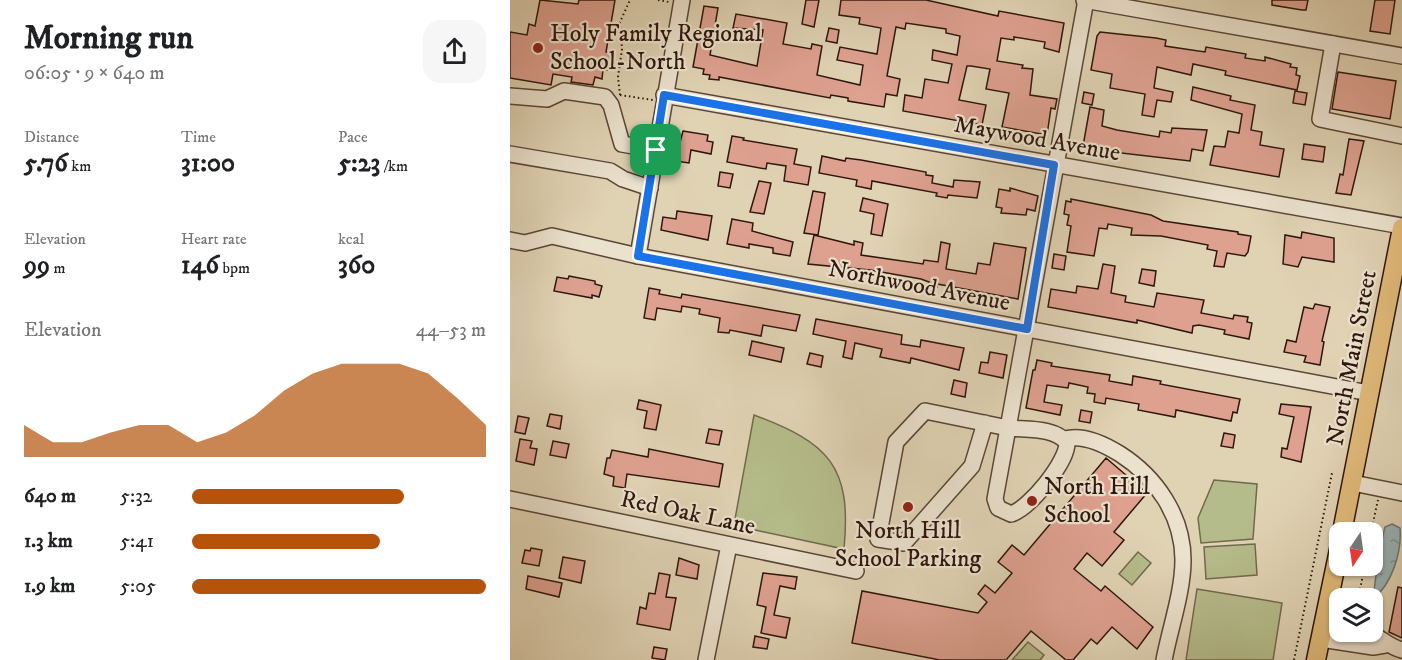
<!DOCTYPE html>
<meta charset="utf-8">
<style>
:root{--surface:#fff;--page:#f6f6f6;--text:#202124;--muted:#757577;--accent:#b45309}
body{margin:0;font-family:"IM FELL DW Pica",serif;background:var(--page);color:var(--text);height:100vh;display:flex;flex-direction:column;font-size:22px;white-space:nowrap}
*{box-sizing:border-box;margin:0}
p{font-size:20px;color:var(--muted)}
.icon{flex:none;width:33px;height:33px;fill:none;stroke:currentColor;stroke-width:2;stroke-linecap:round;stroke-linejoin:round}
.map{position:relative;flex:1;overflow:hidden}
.details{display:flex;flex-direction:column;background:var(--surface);width:510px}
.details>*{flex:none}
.needle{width:39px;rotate:193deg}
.buttons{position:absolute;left:819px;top:522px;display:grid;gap:12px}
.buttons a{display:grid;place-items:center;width:54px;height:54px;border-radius:12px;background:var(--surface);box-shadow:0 2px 4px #0004;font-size:30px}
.pin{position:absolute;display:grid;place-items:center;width:51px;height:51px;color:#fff;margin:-26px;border-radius:12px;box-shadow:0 3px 9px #0006}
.round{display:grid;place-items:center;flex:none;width:63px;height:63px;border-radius:18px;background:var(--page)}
.summary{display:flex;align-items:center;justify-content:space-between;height:102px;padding:0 24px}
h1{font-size:33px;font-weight:800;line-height:45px}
.figures{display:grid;grid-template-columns:repeat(3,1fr);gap:9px;height:102px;padding:6px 24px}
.figures div{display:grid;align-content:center}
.figures b{font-size:26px;font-weight:800}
.figures small{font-size:16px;font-weight:400}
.figures p{font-size:16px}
.chart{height:168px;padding:12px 24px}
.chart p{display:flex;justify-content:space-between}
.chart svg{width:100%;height:108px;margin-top:6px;fill:var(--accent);opacity:.7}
ul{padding:0 24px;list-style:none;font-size:20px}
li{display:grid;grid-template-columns:96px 72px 1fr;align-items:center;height:45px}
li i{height:15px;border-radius:8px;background:var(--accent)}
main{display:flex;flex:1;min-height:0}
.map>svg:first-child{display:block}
.park{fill:#b5bc8b;stroke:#726a4c;stroke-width:1.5}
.water{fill:url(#water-ripples);stroke:#6f7674;stroke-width:1.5}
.building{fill:#dea190;stroke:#2f170d;stroke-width:1.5}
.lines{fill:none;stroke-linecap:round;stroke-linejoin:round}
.minor-casing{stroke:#5b4637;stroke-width:18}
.major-casing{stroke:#2f170d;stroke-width:21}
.path{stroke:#2f170d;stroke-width:2;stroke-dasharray:1.5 3;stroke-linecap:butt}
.minor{stroke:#ebe2ce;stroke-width:15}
.major{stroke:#e0ba7a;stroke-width:18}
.route-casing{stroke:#fff;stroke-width:12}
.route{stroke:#1a73e8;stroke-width:8}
.poi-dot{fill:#8f2418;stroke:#ebe2ce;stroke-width:2}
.labels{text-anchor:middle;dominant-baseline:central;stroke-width:4.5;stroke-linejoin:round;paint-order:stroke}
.poi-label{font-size:24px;fill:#2f170d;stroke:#ebe2ce;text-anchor:start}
.street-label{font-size:24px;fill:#2f170d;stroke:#ebe2ce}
</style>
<main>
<section class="details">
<div class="summary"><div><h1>Morning run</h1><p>06:05 · 9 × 640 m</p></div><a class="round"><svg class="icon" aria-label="share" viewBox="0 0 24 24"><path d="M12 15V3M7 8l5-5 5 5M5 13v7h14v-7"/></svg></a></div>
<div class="figures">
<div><p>Distance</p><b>5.76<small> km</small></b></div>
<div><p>Time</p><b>31:00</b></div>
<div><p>Pace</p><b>5:23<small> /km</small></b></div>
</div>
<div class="figures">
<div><p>Elevation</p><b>99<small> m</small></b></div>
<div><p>Heart rate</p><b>146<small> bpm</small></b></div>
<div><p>kcal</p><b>360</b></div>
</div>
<div class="chart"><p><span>Elevation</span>44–53 m</p>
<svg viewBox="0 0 160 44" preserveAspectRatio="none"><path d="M0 44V31L10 38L20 38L30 34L40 31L50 31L60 38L70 34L80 27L90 17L100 10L110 6L120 6L130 6L140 10L150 20L160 31V44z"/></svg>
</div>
<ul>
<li><b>640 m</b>5:32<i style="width:72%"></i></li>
<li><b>1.3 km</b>5:41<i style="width:64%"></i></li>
<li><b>1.9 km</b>5:05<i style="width:100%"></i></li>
</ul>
</section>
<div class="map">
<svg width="892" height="660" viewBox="0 0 892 660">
<defs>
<pattern id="water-ripples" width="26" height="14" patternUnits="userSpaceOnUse" patternTransform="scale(1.5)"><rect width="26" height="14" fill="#99b5b9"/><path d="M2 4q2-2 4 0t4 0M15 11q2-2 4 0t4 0" fill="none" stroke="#7d9295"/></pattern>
</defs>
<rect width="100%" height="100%" fill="#e0d3b4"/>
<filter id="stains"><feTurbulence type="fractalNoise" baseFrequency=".00333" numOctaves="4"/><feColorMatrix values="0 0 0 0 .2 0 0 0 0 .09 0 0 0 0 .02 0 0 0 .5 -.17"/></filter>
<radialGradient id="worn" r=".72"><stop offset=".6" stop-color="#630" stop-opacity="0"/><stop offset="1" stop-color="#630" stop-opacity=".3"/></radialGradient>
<!-- park -->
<g class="park">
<path d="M244,415C319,443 342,466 334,549L231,527L225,519Z"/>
<polygon points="704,480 747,484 743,539 691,543 688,518"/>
<polygon points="745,544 747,575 696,579 694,547"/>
<polygon points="628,552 641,563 622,585 609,574"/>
<polygon points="687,589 772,603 763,660 676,660"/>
<polygon points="518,642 534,655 530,660 502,660"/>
</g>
<!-- water -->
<path class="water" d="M882,524L890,528C892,552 882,584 863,599L869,551L875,527Z"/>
<!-- building -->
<g class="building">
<polygon points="30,0 68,4 69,0 105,0 96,52 101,53 98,70 93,69 92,79 85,77 83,85 61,82 62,77 43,74 41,85 0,78 0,32 17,35 19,24 25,26"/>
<polygon points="296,0 309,0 304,27 292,24"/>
<polygon points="331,0 416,0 488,16 489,11 554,23 549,52 534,48 535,42 504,37 504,40 491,38 487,61 513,65 512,68 523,69 520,95 547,99 545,109 541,108 537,135 492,127 499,93 476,89 480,69 461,66 457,66 449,100 476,105 472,125 393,111 395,95 412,98 415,79 438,83 442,64 422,60 423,50 447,55 450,36 436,33 436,29 396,23 395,29 386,27 377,76 390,79 387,96 376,94 374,107 338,101 338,98 321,95 320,98 209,77 209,80 199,79 200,75 193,74 194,69 183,67 194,6 208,8 200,55 247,66 253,30 223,28 226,14 277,23 273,44 301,49 302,44 312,46 307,75 350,85 353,65 327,60 330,47 367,54 371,28 349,24 350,18 329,15"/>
<polygon points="762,0 798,0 796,10 792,10 762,5"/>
<polygon points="865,0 885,0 880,34 860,31"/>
<polygon points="319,28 329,30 327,43 316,41"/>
<polygon points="590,32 646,38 656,40 655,46 695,52 696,47 736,54 735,58 755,61 755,57 781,64 780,67 787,68 786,75 790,76 787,90 715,75 716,71 683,64 681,75 647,67 644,88 663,92 661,102 647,100 644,117 632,115 635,94 600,88 602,74 581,70 587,36"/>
<polygon points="828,72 886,81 880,119 822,109"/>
<polygon points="683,87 721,96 720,100 745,105 741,130 752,132 750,145 774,149 769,177 700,165 704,146 715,147 718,131 729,133 732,114 681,100"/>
<polygon points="785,91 797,93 795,105 783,103"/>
<polygon points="574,92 584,94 582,105 572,103"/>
<polygon points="580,107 594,110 592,126 607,130 649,137 650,131 661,133 662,128 697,130 693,151 682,149 680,161 577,149 573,146"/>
<polygon points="173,131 198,135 197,141 203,142 201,154 181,150 179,163 165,161"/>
<polygon points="222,136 234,138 233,140 287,149 284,164 301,167 298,185 274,181 276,166 257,163 256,169 217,162"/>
<polygon points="839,139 854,141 841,195 826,193 830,174 833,175"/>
<polygon points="794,144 815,147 813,162 792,159"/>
<polygon points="312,156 335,161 336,158 351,160 416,172 416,175 423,176 422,183 443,187 444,180 470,182 467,198 438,195 437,198 426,196 427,193 362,181 361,189 346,186 347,180 309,173"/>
<polygon points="210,172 223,174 220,188 208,186"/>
<polygon points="249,181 261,183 254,214 240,212"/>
<polygon points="500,188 528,196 525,211 517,209 516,215 491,213 492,208 486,207 489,189 500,191"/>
<polygon points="303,191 315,193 308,235 294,233"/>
<polygon points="353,198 378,204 372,236 361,234 364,214 350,211"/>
<polygon points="561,199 641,215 653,221 728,232 728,234 741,236 738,252 735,256 717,253 714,267 704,266 707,251 697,249 698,245 651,236 621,235 622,228 598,224 597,229 589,228 584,256 557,252 561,226 557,225 559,215 554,214 556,201 561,202"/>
<polygon points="167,211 202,216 198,240 151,230 153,217 166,219"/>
<polygon points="222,219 243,223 242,231 283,242 280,256 263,253 263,248 239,244 239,248 217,244"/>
<polygon points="792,232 824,238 824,262 792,257 788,267 773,264 775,235 791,238"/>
<polygon points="304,235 344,245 344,241 353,243 351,255 413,264 414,260 428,262 431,242 440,244 436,269 466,274 468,263 480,265 484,243 516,248 508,299 427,284 427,287 418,286 419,282 411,279 360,270 298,264"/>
<polygon points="544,254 556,256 554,270 542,268"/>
<polygon points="593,264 605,266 601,293 616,296 615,302 644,307 647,293 694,300 691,313 723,319 724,315 738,317 737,322 742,323 739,339 714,334 715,330 689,325 683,326 682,333 627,320 627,323 538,307 541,289 566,293 567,286 588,289"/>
<polygon points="632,269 646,271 644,286 629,283"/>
<polygon points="59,276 85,281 85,284 92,286 89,297 82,295 82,298 44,291 47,277 58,279"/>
<polygon points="139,288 150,290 149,294 171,298 172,294 290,315 286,331 253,325 251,336 220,330 219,333 208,332 210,318 189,314 190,309 172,306 171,312 147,308 145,320 134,318"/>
<polygon points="805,304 820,307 812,341 814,342 810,365 794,362 796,356 774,352 777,340 786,342 794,307 803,309"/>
<polygon points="306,319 392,335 391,344 410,347 411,340 454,348 449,370 401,358 400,363 370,357 372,349 345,343 342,359 333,357 336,341 303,334"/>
<polygon points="242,341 274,348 271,362 239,355"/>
<polygon points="480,352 497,355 493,378 469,373 471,362 478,363"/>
<polygon points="300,353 313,356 311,367 297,364"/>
<polygon points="527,360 542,363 541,366 600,375 599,381 622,385 623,376 651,381 650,384 730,399 727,413 723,412 721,421 666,410 665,417 628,410 629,404 596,398 595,404 584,402 585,394 577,393 578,387 559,383 558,388 537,385 534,402 552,405 550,415 516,408 523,370 525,370"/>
<polygon points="444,380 457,383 455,397 441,394"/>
<polygon points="129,400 151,405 146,430 134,428 137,411 127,409"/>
<polygon points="771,404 801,407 791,462 771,457 772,448 777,449 784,417 769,414"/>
<polygon points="571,410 582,412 580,423 569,421"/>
<polygon points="40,414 52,416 50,429 37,426"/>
<polygon points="8,416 19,418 15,434 5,432"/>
<polygon points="199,429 212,431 209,445 196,443"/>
<polygon points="714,433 725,435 723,448 711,446"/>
<polygon points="10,439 22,441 20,448 27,449 24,465 6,461"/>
<polygon points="43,441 59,444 56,458 40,455"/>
<polygon points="139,449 213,464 209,487 117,474 115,488 103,486 104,477 94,474 97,458 100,458 102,450 138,457"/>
<polygon points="596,458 637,493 604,532 614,540 592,566 577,553 564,569 591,591 595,586 643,627 627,649 602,627 587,644 581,639 563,660 556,660 521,631 496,660 430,660 342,643 352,591 468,613 477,602 468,594 475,585 485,593 502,573 488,562 502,545 514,555"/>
<polygon points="21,548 32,550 29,566 12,563 15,550 20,551"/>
<polygon points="53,557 75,561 71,583 49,578"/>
<polygon points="169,558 189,565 187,579 166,575"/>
<polygon points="149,573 160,575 156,597 166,598 160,630 127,624 130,607 136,609 139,593 145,594"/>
<polygon points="253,573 287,577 285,589 270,586 264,615 280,618 276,638 251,633 256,607 247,605"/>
<polygon points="18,576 52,583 49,597 16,589"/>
<polygon points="888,587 892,588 892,638 879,632"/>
<polygon points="245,636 259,639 257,649 243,647"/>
<polygon points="144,647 157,649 155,660 142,658"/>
</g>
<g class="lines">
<defs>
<g id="minor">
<polyline points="574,0 892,56"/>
<polyline points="823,44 810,119 892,136"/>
<polyline points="154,95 892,226"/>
<polyline points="0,96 37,99 54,91 95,97 101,105 112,144 146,150"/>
<polyline points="0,154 100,171 113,179 140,188"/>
<polyline points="0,240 15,243 42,236 128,256 859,393"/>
<polyline points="128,256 172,0"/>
<path d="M475,423L462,466L394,543L368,539L386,442L415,411C443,417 470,422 498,428L576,0"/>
<path d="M498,428C517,430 545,427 557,443C557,462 520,508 501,514L488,508L485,499Z"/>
<path d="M555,439C573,434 594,444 610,454C646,477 673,516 673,560C673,592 660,628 654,660"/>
<polyline points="843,483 892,493"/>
<polyline points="0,499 346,571"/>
<polyline points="815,618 830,623"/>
<path d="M856,632C870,636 877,646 892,650"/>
<polyline points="811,639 863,647 875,645"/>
<polyline points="196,660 219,545"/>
</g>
<g id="major">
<polyline points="832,532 892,228"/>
<polyline points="806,660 830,545"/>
</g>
</defs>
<!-- minor casing -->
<use href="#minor" class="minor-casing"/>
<!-- major casing -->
<use href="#major" class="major-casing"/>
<!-- path -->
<g class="path">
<polyline points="148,0 159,2"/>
<polyline points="110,95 143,100"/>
<polyline points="110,95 108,77 112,49 110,22 120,0"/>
<polyline points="861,532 868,500"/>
<polyline points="848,598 855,566"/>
<polyline points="784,660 822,473"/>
</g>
<!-- minor -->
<use href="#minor" class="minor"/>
<!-- major -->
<use href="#major" class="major"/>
</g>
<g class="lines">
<defs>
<polygon id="route" points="154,95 544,165 517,329 128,256"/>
</defs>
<!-- route casing -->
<use href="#route" class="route-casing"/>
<!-- route -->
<use href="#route" class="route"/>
</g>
<!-- markers -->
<g class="poi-dot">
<circle cx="28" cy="48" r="6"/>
<circle cx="522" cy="501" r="6"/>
<circle cx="398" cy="507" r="6"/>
</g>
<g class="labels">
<!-- poi labels -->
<g class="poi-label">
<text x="40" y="34">Holy Family Regional<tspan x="40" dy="28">School-North</tspan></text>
<text x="534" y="487">North Hill<tspan x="534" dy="28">School</tspan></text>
<text x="398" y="531" text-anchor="middle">North Hill<tspan x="398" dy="28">School Parking</tspan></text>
</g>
<!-- street labels -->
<g class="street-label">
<text transform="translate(527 139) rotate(10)">Maywood Avenue</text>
<text transform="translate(409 286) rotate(11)">Northwood Avenue</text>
<text transform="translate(842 358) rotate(-79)">North Main Street</text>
<text transform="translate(178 513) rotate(12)">Red Oak Lane</text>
</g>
</g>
<rect width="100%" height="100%" filter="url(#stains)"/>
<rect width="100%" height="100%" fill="url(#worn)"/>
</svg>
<div class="buttons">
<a><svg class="needle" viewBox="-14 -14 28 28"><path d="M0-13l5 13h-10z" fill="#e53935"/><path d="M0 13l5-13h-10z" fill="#757577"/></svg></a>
<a><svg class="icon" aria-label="layers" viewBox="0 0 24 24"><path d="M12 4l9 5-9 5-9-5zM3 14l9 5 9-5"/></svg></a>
</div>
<div class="pin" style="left:146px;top:150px;background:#1e9e55"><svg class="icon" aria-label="arrive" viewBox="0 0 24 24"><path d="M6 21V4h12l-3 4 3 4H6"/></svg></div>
</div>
</main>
